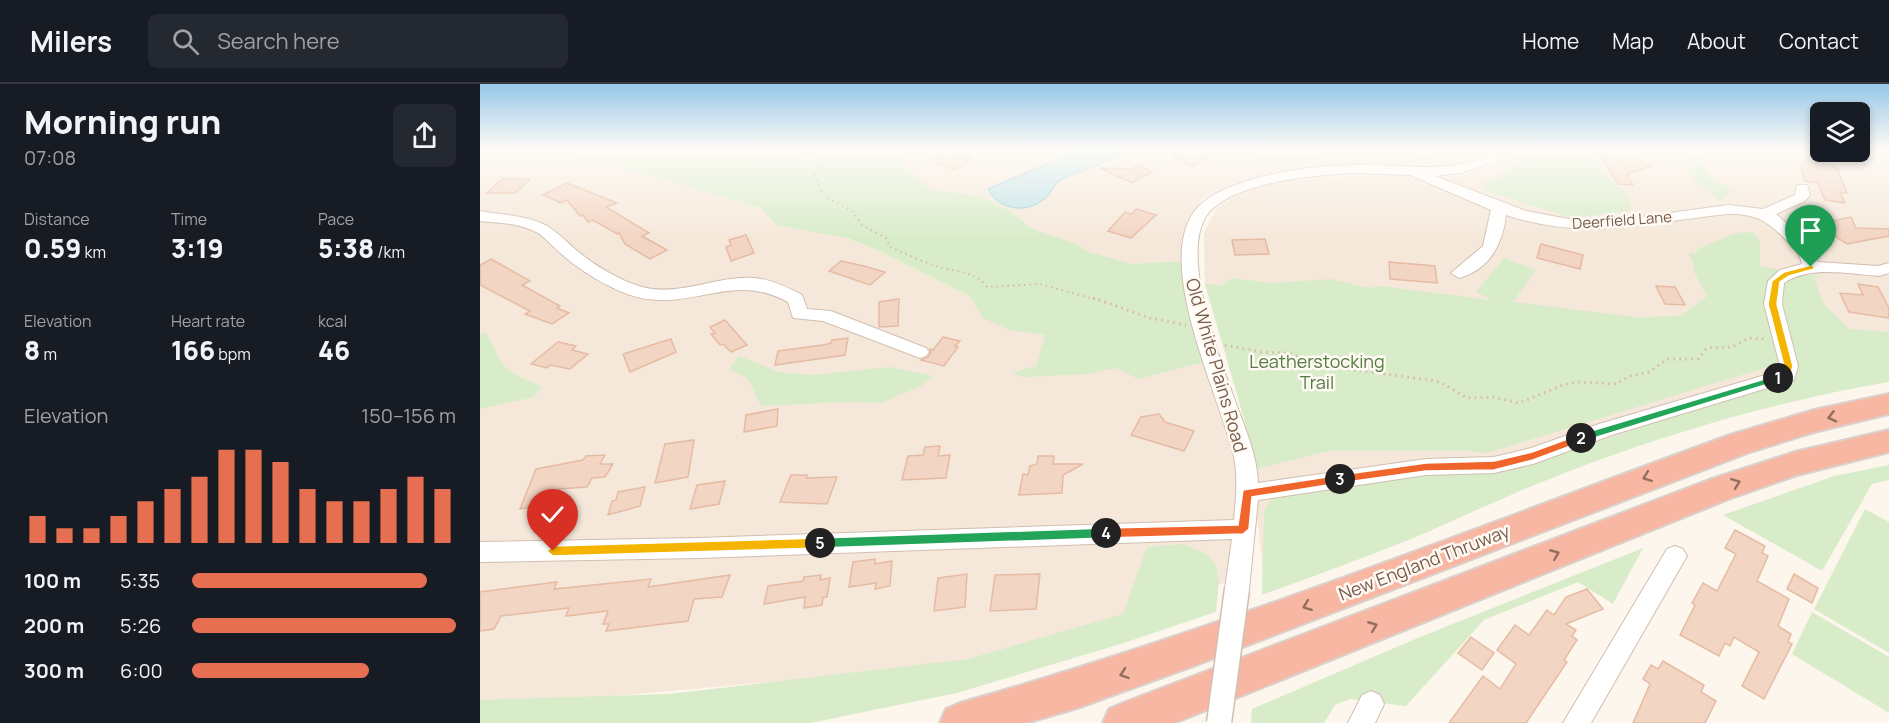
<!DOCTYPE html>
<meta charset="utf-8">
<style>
:root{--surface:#171b24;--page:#242831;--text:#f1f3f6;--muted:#9ea1a6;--line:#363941;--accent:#e76f51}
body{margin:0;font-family:Manrope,sans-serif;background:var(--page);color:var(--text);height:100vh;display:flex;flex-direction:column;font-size:22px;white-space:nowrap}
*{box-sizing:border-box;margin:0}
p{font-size:20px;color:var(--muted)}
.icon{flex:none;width:33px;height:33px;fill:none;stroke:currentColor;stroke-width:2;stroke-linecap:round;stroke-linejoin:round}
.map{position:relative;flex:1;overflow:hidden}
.details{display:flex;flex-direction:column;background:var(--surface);width:480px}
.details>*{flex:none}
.tools{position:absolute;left:1330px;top:18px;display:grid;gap:12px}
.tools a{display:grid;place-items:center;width:60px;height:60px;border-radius:9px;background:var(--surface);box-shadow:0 3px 9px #0003;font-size:30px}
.pin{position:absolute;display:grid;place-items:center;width:51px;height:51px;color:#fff;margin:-62px -26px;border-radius:50% 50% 50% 0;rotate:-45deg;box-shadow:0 0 6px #0007}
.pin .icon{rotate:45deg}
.km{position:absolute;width:30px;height:30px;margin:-15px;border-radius:50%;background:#222;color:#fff;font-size:16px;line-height:30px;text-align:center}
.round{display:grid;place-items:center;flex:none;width:63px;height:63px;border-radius:9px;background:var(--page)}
.headline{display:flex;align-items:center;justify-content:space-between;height:102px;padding:0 24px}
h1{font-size:33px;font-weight:800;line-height:45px}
.figures{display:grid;grid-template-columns:repeat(3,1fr);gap:9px;height:102px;padding:6px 24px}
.figures div{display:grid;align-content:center}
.figures b{font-size:26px;font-weight:800}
.figures small{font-size:16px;font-weight:400}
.figures p{font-size:16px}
.chart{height:168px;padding:12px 24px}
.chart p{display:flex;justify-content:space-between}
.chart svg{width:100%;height:108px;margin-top:6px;stroke:var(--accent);stroke-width:6}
ul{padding:0 24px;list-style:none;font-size:20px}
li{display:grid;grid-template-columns:96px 72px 1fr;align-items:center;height:45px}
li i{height:15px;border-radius:8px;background:var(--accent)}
header{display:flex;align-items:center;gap:36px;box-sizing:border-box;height:84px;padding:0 30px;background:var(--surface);border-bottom:2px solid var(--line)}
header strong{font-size:28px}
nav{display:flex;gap:33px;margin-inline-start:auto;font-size:21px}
.search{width:420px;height:54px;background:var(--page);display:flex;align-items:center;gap:15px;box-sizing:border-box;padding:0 21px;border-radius:9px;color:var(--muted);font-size:22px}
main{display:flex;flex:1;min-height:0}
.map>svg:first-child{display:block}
.residential{fill:#f5e8da}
.green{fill:#d8ecc9}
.water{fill:#bfe3e8;stroke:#a5d3da;stroke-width:1.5}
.building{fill:#f3d5c3;stroke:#e6bba3;stroke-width:1.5}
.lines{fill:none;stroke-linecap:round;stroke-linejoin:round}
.minor-casing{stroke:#d1beb0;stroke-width:2}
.highway-casing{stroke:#dad1cd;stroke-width:4}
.path-far1{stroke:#d9b8a5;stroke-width:2;stroke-dasharray:1.5 4;stroke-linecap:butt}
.path{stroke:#d9b8a5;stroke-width:3;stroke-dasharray:1.5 4.5;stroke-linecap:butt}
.minor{fill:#fff;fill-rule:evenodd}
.highway{fill:#f7b7a3;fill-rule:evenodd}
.minor-bridge-casing{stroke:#d1beb0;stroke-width:27;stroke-linecap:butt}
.minor-bridge{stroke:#fff;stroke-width:24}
.oneway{stroke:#936e5e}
.split-1{fill:#f5b400;stroke:#fff;stroke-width:1.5}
.split-2{fill:#22a559;stroke:#fff;stroke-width:1.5}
.split-3{fill:#f0652b;stroke:#fff;stroke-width:1.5}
.split-4{fill:#f0652b;stroke:#fff;stroke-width:1.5}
.split-5{fill:#22a559;stroke:#fff;stroke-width:1.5}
.split-6{fill:#f5b400;stroke:#fff;stroke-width:1.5}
.labels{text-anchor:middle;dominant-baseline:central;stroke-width:5;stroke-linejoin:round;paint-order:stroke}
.far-street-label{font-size:15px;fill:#7a5c4d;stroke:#fffaf3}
.park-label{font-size:18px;fill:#537a41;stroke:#fffaf3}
.street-label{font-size:18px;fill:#7a5c4d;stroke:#fffaf3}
</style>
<header>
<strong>Milers</strong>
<div class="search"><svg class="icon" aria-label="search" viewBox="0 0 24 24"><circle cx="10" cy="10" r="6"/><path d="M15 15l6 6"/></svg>Search here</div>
<nav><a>Home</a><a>Map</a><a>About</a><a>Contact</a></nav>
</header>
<main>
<section class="details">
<div class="headline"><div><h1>Morning run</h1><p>07:08</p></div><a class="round"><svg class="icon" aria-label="share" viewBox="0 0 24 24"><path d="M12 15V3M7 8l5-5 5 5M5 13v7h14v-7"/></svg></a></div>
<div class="figures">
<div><p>Distance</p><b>0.59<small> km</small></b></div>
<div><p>Time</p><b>3:19</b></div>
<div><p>Pace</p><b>5:38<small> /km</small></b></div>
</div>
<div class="figures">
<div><p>Elevation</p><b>8<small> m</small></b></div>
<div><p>Heart rate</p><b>166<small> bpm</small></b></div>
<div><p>kcal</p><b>46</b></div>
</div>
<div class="chart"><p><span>Elevation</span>150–156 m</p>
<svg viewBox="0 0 160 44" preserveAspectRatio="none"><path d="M5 44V33M15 44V38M25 44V38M35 44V33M45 44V27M55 44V22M65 44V17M75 44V6M85 44V6M95 44V11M105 44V22M115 44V27M125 44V27M135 44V22M145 44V17M155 44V22"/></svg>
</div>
<ul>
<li><b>100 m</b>5:35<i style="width:89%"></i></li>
<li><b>200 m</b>5:26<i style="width:100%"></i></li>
<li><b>300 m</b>6:00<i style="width:67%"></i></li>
</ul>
</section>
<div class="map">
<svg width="1409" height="639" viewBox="0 0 1409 639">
<rect width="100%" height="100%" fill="#fdf6ec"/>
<!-- residential -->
<g class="residential">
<polygon points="342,65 1003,65 1003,70 977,82 861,82 811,86 747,104 722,115 712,132 704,177 652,180 582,161"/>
<polygon points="1022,65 1341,65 1341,68 1380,68 1380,65 1409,65 1409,293 1267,321 784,499 769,352 725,200 724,149 737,123 763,108 811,95 913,90 979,92 1018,80"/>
<polygon points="0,67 131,80 229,108 330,140 453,188 724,278 760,385 747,498 492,580 0,624"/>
</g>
<!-- green -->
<g class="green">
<polygon points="0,65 428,65 424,83 451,106 498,112 531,127 550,144 598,161 609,168 652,180 704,177 704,202 724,278 658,295 636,284 608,290 543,293 532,289 556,282 565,251 529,246 503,234 490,212 404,169 367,154 296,141 281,124 131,80"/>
<polygon points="766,65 989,65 973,75 946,76 864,73 785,83"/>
<polygon points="1031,65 1130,65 1115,81 1144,107 1151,121 1149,127 1092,134 1004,106 1004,99 1021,91 1033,80"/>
<polygon points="1184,65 1211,65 1222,74 1231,94 1252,107 1240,117 1211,94 1204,74"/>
<path d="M1273,148L1280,157V182L1345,193L1334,194L1344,221L1370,245L1409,248V298C1286,319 1167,355 1052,402C1011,419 971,438 931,455C882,475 831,493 782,511L784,428L791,415L805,407L910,392L1027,387L1298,299L1315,292L1317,289L1316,283L1291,282L1007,369L987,367H849L772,386L769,352L725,200L742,201L752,194L791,199L851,195L890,204L899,202L1012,216L996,208L1024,174L1056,186L1033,218L1156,233L1201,232L1227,212L1214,188V182L1209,169L1216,170V166L1255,149Z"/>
<path d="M5,249C13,259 15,268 21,278C29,291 49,297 62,302L54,313L0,325V250Z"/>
<polygon points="259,272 299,288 331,291 411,283 453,292 441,302 401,319 369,318 281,322 268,295 249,285"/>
<polygon points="1409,381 1409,396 1392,400 1342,487 1243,431 1354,392"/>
<polygon points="1385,425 1409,438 1409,569 1334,525"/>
<path d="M701,460C745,472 740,489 736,528L641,560L477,609L330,639H0V616L189,610L488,575L643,530L667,463Z"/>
<polygon points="1163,464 1133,520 1098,498 1004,536 926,622 870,615 855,621 844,639 771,639 772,625 940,553"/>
<polygon points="1332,528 1409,573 1409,629 1312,570"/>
</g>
<!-- water -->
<path class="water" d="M592,65H641L639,72C620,81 600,86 582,95C571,101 572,110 564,115C546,130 519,126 508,105L579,75Z"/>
<!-- building -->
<g class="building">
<polygon points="468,65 492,75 475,86 451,76"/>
<polygon points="706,65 743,65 712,83 692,72"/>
<polygon points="1116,65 1139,77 1154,72 1172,82 1147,90 1153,101 1138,100"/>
<polygon points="1324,77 1356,82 1367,109 1360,108 1365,119 1345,116 1338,99 1325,97 1320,80 1326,81"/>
<polygon points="659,81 672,88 652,99 620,84 652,85"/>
<polygon points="22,95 50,95 35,109 7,109"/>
<polygon points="87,99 137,119 126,123 169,149 162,152 187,166 170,175 145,160 139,149 137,150 113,136 108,138 103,131 100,132 87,116 81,119 63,111"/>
<polygon points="656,125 676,131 651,154 628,147 645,128 652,130"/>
<polygon points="1371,133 1376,144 1409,145 1409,152 1367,160 1337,140"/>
<polygon points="266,151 274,169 251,177 246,163 251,161 249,156"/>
<polygon points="785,155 789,170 755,171 752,156"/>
<polygon points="1061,160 1103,171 1100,185 1057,174"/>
<polygon points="11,175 50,197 42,201 80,222 77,224 89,229 72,240 45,230 50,227 0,201 0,181"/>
<polygon points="361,177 384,182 405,188 390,201 349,187"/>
<polygon points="909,178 955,182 957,199 910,195"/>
<polygon points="1378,200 1398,203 1409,224 1409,234 1369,228 1360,209 1383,211"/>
<polygon points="1176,202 1195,203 1205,221 1185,220"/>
<polygon points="419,215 418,242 399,243 399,218"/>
<polygon points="245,236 267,261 251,268 243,260 240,261 231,250 235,249 230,243"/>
<polygon points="463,253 480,257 475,262 478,263 464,282 441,276 448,273 451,268 450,265 453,266"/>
<polygon points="368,254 365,271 295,281 298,267 343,261 351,259 352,256"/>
<polygon points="191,255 196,268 150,288 143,270"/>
<polygon points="78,258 96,262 92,266 108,270 90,285 70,281 67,284 51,280"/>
<polygon points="298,325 297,342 264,348 266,331"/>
<polygon points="679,330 685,338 714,347 704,367 651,351 661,333"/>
<polygon points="214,356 208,393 175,399 185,360"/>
<polygon points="460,362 458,372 470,371 466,394 422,396 428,372 443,371 445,363"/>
<polygon points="125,371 120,380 133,380 125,393 112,394 107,403 79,405 74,419 40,425 56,385 103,376 106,372"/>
<polygon points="558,372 574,372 573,380 603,380 583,391 582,409 539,411 543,390 548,391 550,382 557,380"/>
<polygon points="311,391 327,391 326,394 357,393 347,420 300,418"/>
<polygon points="245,397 239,420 210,425 217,401"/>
<polygon points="165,403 160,422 128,431 132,417 136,416 138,408"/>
<polygon points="1255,446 1285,462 1282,469 1288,472 1277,497 1309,515 1298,542 1311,550 1308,558 1312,560 1284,615 1262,602 1279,568 1254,553 1250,562 1245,559 1239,572 1200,551 1215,521 1212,519 1223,499 1237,507 1256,470 1245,464"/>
<polygon points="395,475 395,480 412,477 410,502 395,505 396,499 369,503 373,478"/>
<polygon points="487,490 485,523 454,527 458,494"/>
<polygon points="560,490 556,525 510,527 515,491"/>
<polygon points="1314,490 1338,504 1332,519 1307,505"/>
<polygon points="250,491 242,513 214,515 208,537 126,547 129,540 123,540 128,527 86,532 89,524 21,532 14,545 0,547 0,508 77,498 74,505 171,495 168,503"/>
<polygon points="341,491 340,496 350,494 347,513 343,513 342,521 324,524 325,513 284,520 288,502 323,497 324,493"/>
<polygon points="1107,505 1123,525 1086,540 1096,546 1092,552 1097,556 1084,576 1087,578 1046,639 969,639 1003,592 1020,605 1036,580 1017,566 1035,541 1049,551 1067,526 1074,531 1086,513"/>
<polygon points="991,553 1014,569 1002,586 978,569"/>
<polygon points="1183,577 1224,601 1221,608 1236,617 1225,639 1153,639 1170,600 1163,595 1171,581 1178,585"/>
</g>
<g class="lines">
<defs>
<g id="minor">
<path d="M1006,65H1020L1015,78L981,89L955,92L1046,127L1094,136L1146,135L1248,121L1283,125L1315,111L1317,101H1327L1330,111L1325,117L1296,130L1329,160L1338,178L1398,182L1409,179V189L1399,192C1369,190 1330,181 1304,199L1302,220L1318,282L1314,296L1132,351L1053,380L1014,389L946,391L778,416L769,505L765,513L757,516L749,513L745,505L752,455L218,474L0,478V458L218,454L754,436C756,415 758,394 754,373C741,314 669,172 719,122C732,109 750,103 767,97C806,85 847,80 888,81C928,81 966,89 1004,73ZM873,89L930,91L1011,126L1003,162L971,189L979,194C1009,186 1023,160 1026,131C1107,158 1166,138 1248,130C1275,129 1288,137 1307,157C1314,164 1320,169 1322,180L1300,186L1288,197L1284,220L1300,282L1299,287L1119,340L1051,364L1014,373L946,375L778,399C777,368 763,340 753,311C738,271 700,169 727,131C751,98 835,91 873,89Z"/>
<path d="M0,127C22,131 47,131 67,142C77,148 86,157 95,165C112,180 140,197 162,203C200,213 237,191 275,194C292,196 307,203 322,211L327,225L351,227L446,264L449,268L446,272L440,274L343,237L313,234L308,218C253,188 217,225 161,214C135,208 105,190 85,173C76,166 68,156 58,149C41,139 19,139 0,137Z"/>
<polygon points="1195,462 1203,465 1207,472 1111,639 1083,639 1187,465"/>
<polygon points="891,607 900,611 904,620 895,639 868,639 882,611"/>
</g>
<g id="highway">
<path d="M1409,310V330L1334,348L1270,368L711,583L597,624L546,639H460L466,625L480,619C742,545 995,444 1250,351L1334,326Z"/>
<polygon points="1409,346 1409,368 1317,391 1251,414 694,639 623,639 629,625 643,619 1229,396 1315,368"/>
</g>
</defs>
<!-- minor casing -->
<use href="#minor" class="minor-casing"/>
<!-- highway casing -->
<use href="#highway" class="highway-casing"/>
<!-- path-far1 -->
<path class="path-far1" d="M289,65L342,72L345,83L335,91L341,108L346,113L372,127L383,142L406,154L410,163C426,170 443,178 459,183C476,188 496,187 507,203L560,200L617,216"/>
<!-- path -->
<g class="path">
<polyline points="613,214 670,234 706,241"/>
<polyline points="745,261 781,268 808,269 851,283 950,296 962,299 987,314 1013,313 1039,319 1083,301 1098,298 1136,300 1150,292 1169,288 1187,275 1218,275 1227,264 1252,263 1269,254 1287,255"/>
</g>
<!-- minor -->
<use href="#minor" class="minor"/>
<!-- highway -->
<use href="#highway" class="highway"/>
<defs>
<polyline id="minor-bridge" points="739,639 757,505"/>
</defs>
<!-- minor-bridge casing -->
<use href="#minor-bridge" class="minor-bridge-casing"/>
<!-- minor-bridge -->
<use href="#minor-bridge" class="minor-bridge"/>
</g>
<!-- one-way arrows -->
<defs><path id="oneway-chevron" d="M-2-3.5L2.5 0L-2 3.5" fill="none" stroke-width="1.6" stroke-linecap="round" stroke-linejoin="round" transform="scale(1.5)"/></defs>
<g class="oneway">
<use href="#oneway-chevron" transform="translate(1352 333) rotate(166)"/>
<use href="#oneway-chevron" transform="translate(1167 393) rotate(159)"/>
<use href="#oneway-chevron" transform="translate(1256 399) rotate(-20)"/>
<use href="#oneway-chevron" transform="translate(1075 470) rotate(-22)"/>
<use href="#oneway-chevron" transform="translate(827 522) rotate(159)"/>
<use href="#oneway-chevron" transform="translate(893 542) rotate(-22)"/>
<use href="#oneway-chevron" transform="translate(644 590) rotate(161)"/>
</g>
<!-- sky -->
<linearGradient id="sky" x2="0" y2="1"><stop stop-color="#97c7e8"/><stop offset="0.42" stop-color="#fefbf6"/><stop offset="1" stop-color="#fefbf6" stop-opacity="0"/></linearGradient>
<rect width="1409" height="155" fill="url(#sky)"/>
<!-- split-1 -->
<polygon class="split-1" points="1331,181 1334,182 1334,185 1309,192 1300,198 1297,220 1313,282 1310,294 1295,296 1295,292 1302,289 1304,282 1288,220 1292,197 1304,188"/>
<!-- split-2 -->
<polygon class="split-2" points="1298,291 1301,292 1301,296 1101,358 1096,354 1101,350"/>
<!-- split-3 -->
<polygon class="split-3" points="1101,350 1104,351 1104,357 1053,376 1014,386 946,387 860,399 854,395 860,391 946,379 1014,377 1052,368"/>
<!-- split-4 -->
<polygon class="split-4" points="860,391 865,395 860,399 772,413 769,445 763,450 626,454 621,449 626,444 758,441 763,406"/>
<!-- split-5 -->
<polygon class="split-5" points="626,444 632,449 626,454 340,464 334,459 340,454"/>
<!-- split-6 -->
<polygon class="split-6" points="340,454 345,459 340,464 73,472 67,467 73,462"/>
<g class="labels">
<!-- far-street labels -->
<g class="far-street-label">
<text transform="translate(1142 136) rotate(-4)">Deerfield Lane</text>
</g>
<!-- park labels -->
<g class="park-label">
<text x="837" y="277">Leatherstocking<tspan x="837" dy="21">Trail</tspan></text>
</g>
<!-- street labels -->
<g class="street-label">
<text transform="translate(737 281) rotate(74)">Old White Plains Road</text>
<text transform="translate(944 478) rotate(-21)">New England Thruway</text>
</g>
</g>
</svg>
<div class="tools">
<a><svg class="icon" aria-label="layers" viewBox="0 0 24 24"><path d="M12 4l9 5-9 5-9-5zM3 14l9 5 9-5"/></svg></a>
</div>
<div class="pin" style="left:1331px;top:183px;background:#1e9e55"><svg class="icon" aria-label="arrive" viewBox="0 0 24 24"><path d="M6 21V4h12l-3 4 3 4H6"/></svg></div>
<div class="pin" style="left:73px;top:467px;background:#d93025"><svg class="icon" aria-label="check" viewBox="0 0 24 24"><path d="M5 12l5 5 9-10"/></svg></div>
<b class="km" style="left:1298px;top:294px">1</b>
<b class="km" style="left:1101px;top:354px">2</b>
<b class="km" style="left:860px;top:395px">3</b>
<b class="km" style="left:626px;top:449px">4</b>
<b class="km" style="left:340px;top:459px">5</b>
</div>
</main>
